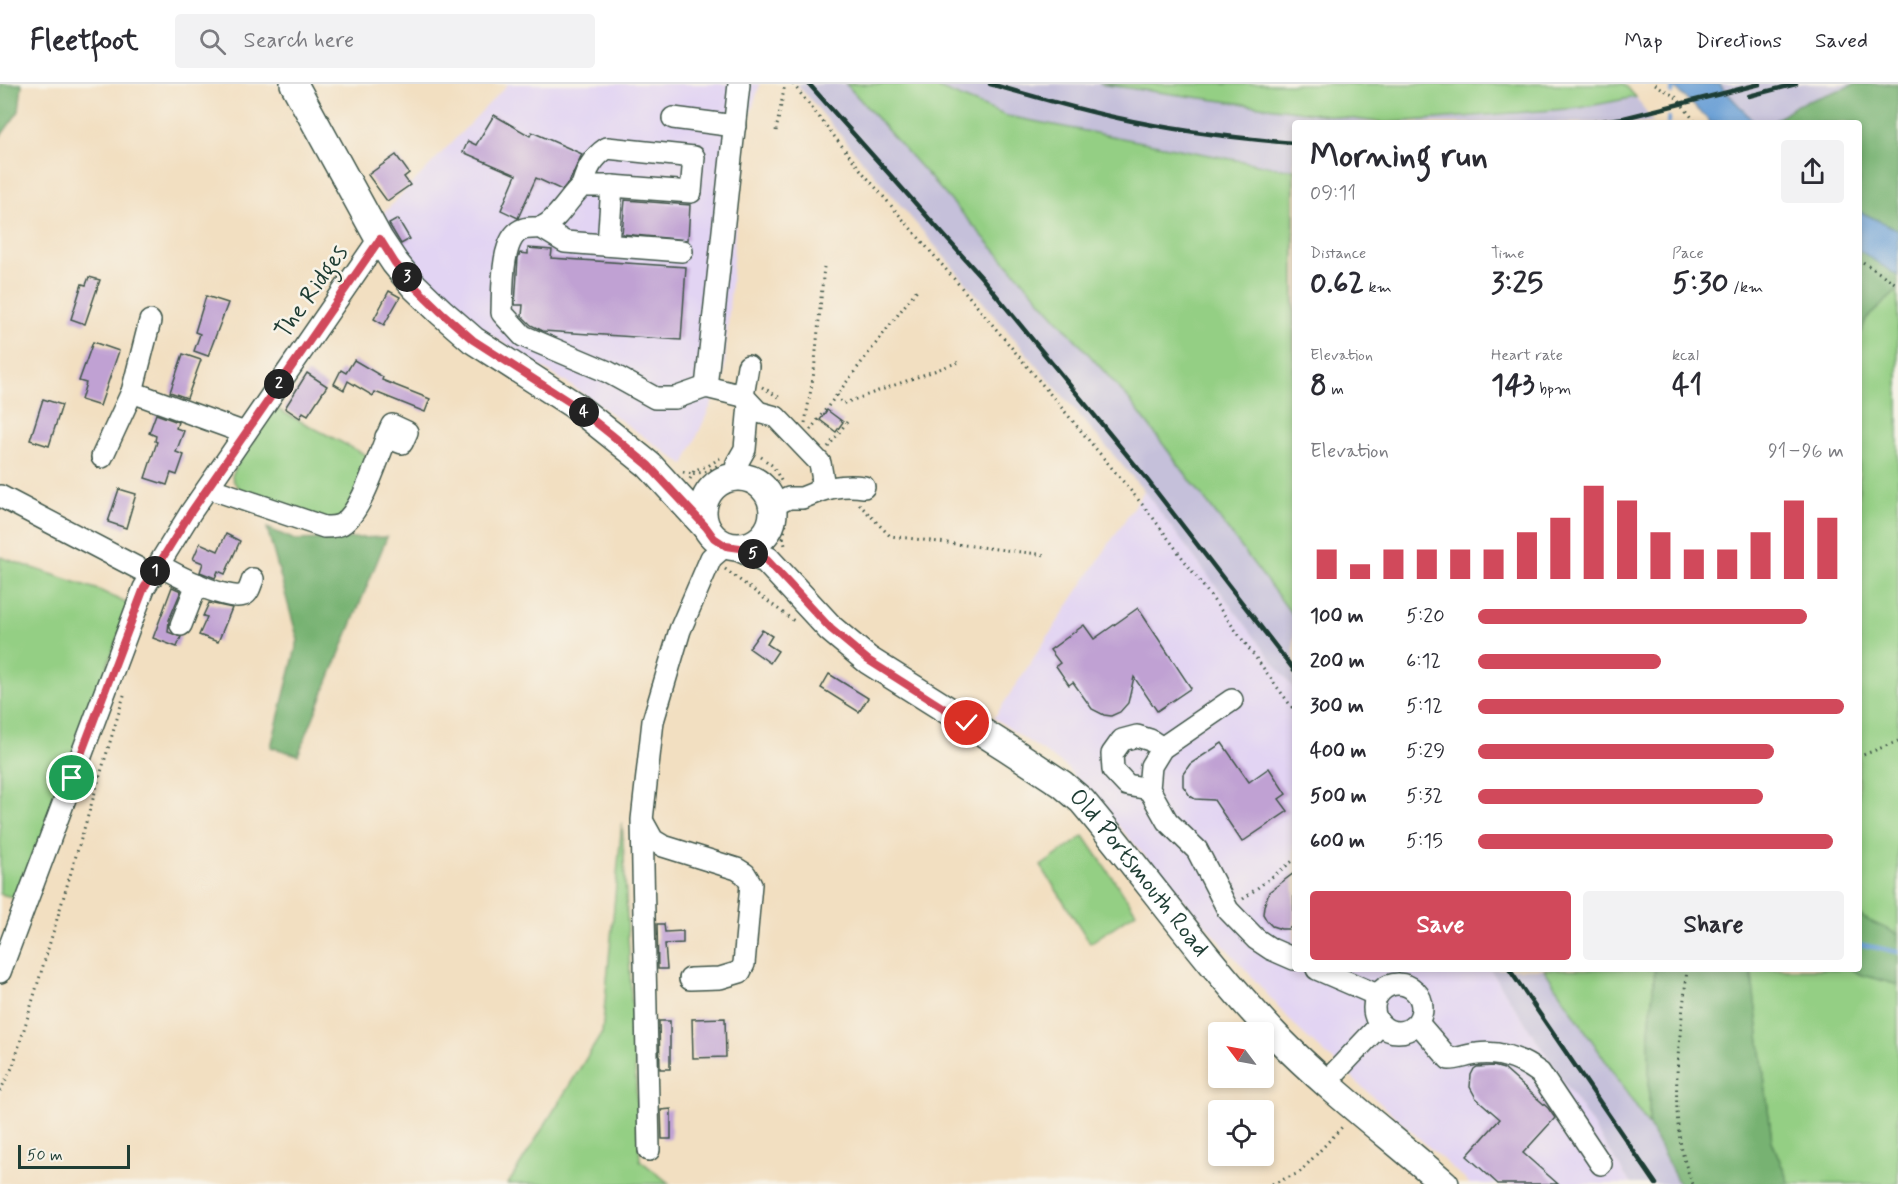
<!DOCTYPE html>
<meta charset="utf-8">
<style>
:root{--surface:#fff;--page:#f2f2f3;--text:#2b2b33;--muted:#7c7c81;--line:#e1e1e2;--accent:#d1495b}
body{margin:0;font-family:Mynerve,sans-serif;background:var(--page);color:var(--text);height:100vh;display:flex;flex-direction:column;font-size:22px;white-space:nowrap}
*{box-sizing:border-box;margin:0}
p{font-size:20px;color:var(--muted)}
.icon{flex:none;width:33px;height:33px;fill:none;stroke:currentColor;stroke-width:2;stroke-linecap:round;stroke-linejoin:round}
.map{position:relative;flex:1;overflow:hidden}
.panel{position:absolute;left:1292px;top:36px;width:570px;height:852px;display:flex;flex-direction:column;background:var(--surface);border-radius:6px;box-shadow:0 3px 9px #0003}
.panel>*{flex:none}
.needle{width:39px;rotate:302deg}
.buttons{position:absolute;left:1208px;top:938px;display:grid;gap:12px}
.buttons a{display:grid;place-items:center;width:66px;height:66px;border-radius:6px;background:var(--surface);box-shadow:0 3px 9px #0003;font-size:30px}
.scale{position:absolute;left:18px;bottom:15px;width:112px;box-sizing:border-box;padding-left:6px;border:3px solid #1f3d34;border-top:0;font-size:16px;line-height:21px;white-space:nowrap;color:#1f3d34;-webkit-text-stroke:4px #f7f3e8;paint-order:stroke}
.pin{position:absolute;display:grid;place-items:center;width:51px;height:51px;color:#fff;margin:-26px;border:3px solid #fff;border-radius:50%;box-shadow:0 2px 6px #0007}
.km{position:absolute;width:30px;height:30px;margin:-15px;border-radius:50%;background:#222;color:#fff;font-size:16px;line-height:30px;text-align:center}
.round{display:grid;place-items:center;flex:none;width:63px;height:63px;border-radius:6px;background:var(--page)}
.headline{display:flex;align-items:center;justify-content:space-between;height:102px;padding:0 18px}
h1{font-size:33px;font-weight:700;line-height:45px}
.metrics{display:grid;grid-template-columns:repeat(3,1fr);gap:9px;height:102px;padding:6px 18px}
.metrics div{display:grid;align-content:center}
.metrics b{font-size:30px;font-weight:700}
.metrics small{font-size:16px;font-weight:400}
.metrics p{font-size:16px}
.chart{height:168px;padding:12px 18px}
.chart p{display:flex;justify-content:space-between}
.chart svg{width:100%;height:108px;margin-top:6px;stroke:var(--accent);stroke-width:6}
.primary-button{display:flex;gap:12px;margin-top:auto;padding:12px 18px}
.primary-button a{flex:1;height:69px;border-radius:6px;background:var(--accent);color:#fff;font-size:24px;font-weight:700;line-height:69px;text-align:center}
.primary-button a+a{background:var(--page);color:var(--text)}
ul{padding:0 18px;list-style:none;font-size:20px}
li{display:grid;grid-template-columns:96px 72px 1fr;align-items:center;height:45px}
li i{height:15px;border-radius:8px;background:var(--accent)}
header{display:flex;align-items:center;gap:36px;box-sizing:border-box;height:84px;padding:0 30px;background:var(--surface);border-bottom:2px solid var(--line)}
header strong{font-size:28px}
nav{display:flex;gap:33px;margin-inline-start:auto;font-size:21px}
.search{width:420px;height:54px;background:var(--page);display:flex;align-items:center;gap:15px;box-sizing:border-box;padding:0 21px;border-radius:6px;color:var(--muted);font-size:22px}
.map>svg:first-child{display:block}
.built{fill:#e2d4f3}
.industrial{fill:#c5c0da}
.green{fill:#94cf84;stroke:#5a865c;stroke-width:1.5}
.forest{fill:#77b272;stroke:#4b7853;stroke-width:1.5}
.water{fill:#689ed5;stroke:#446e84;stroke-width:1.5}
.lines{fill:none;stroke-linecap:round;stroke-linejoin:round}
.stream{stroke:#689ed5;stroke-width:4.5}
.building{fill:#c0a1d3}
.minor-casing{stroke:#3f5549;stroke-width:24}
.major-casing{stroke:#3f5549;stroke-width:30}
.path{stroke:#3f5549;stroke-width:3;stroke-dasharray:1.5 4.5;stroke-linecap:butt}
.minor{stroke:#fff;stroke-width:21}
.major{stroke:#fff;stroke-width:27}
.rail{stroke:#1f3d34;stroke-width:4.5}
.route-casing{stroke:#fff;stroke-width:12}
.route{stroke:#d1495b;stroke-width:8}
.labels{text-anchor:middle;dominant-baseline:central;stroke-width:5;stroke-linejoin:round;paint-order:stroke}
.street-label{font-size:24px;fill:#1f3d34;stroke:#f7f3e8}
</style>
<header>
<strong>Fleetfoot</strong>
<div class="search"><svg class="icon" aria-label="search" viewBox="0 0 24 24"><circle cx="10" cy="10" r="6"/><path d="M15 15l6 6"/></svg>Search here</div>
<nav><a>Map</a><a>Directions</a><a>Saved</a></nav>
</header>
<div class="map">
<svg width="1898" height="1100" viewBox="0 0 1898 1100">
<rect width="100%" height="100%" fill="#f7f3e8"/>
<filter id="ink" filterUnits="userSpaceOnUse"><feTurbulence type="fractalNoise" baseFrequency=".0167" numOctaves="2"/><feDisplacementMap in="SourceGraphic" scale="12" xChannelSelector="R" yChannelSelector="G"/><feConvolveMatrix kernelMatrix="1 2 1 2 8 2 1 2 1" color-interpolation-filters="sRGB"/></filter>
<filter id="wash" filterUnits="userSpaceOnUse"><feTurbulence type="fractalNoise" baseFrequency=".008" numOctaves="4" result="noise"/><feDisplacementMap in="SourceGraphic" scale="24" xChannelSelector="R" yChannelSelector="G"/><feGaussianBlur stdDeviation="1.35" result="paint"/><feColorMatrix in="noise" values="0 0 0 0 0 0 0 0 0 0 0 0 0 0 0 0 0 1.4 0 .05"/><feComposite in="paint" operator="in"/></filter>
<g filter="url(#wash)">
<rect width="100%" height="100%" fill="#f2dfc1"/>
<!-- built -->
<g class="built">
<polygon points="508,0 760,0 742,57 724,292 684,381 572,302 470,238 404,175 379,134"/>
<polygon points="1144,407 1294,605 1294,885 1490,885 1631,1100 1470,1100 1299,946 1065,682 994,634"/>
</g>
<!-- industrial -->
<g class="industrial">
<polygon points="797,0 846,0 1128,314 1294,533 1294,605 1144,407"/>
<polygon points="929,0 1099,0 1384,39 1294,39 1294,85 1283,85 1007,32"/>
<polygon points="1719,0 1856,0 1797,21 1772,39 1755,39"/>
<polygon points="1636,13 1653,39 1388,39 1579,24"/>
<polygon points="1490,885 1544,885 1649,1042 1682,1100 1631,1100"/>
</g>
<!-- green -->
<g class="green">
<polygon points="846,0 929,0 1007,32 1283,85 1294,85 1294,533 1128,314"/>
<polygon points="1099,0 1624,0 1636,13 1579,24 1384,39"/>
<polygon points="1898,206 1898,1100 1789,1100 1772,1057 1751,885 1858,885 1859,254 1866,235"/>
<polygon points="275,324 372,374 346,430 334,438 241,407 234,398 232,392 238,379"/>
<polygon points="0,473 99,506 130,521 20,815 0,810"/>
<polygon points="622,738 640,1076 670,1100 508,1100 602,949"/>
<polygon points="1084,752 1136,828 1090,859 1041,782"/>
<polygon points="1544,885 1655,885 1649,947 1649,1042"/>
</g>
<!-- forest -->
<g class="forest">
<polygon points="0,0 22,0 19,27 0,53"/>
<polygon points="1856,0 1898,0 1898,146 1859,127 1858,39 1772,39 1797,21"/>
<polygon points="1859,166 1898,192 1898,206 1866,235 1859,254"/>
<polygon points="267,444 295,456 387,453 298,671 271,663 298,556"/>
<polygon points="1859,829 1863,834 1898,850 1898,901 1859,890 1851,885 1858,885"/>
<polygon points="1655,885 1751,885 1772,1057 1789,1100 1679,1100 1649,1042 1649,947"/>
</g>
<!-- water -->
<g class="water">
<polygon points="1670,0 1719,0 1755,39 1710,39 1704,31"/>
<polygon points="1858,127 1898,146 1898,192 1859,166"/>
</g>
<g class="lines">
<!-- stream -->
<g class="stream">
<polyline points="1672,9 1673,0"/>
<polyline points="1668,39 1669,34"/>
<polyline points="1858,860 1898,868"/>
</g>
</g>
<g id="blocks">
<!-- building -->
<g class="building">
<polygon points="494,31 530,52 532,48 582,70 570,96 562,106 536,94 518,134 501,126 516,91 463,68 468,57 476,61"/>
<polygon points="396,71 409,89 404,93 410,101 387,117 368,91"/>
<polygon points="625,116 690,121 688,156 622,150"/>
<polygon points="398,135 410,155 401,160 389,140"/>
<polygon points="528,164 552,166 551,174 686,183 681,256 543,247 531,241 522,232 523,221 515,221 518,174 520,169 528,170"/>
<polygon points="89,193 100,196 85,240 71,235 82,200 86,201"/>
<polygon points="389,207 400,213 384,241 374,235"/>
<polygon points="206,212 228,219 208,272 194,267 200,250 195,248"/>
<polygon points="93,258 119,267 100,322 81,316 86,299 79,297"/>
<polygon points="183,270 201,276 187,314 170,308"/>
<polygon points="354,276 383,293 382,296 430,315 425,328 375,308 373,312 348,297 344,306 334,300 341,286 346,289"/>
<polygon points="307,289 327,302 308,331 303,328 300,334 285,324"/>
<polygon points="43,315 62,321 49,362 30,356"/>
<polygon points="827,326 843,338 836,348 820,336"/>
<polygon points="156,330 178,338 176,344 184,347 176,368 184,371 177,391 171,389 167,401 145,394 157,358 155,357 156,352 149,349"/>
<polygon points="119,405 136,410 126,444 108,438"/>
<polygon points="226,450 240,457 225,490 218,487 215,494 200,488 203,479 193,475 200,459 218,467"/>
<polygon points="172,503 181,507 169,536 168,548 181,553 177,563 153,554"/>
<polygon points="209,519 232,524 218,558 199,551 207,533 203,532"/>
<polygon points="1138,524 1191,604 1157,627 1134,593 1128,619 1120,628 1111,632 1104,631 1092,625 1073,598 1069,601 1056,582 1060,579 1050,566 1084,541 1094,555"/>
<polygon points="762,546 772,552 767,560 778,567 770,579 749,564"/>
<polygon points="829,590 868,614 859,628 821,604"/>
<polygon points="1222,659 1249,698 1269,684 1286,710 1279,715 1288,727 1242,758 1214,716 1195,715 1190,712 1183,702 1183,690 1190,680"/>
<polygon points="1294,789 1294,841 1288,845 1281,845 1272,842 1267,837 1263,830 1264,822 1269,808"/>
<polygon points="657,840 664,840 665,848 683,847 683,859 665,860 667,885 658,885"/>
<polygon points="725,934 726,973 693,974 692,935"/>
<polygon points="659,937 670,937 670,985 660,985"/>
<polygon points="1493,982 1504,985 1548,1024 1555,1034 1523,1069 1558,1100 1498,1100 1467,1072 1500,1035 1476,1014 1470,1003 1471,991 1474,985 1477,983"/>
<polygon points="671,1025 671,1055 662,1055 661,1026"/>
</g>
</g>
</g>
<g filter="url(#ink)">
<use href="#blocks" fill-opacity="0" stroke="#3f5549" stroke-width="1.5"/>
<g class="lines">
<defs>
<g id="minor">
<polyline points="673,34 735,42"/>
<path d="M582,102C587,85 592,74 607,64L694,73L691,108L612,102H582C569,114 558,135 544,142C537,146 528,142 521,146C500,156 503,208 502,229L523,252L608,288L655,314H675L706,303L743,312L758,328L776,333L820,379L823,396L817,408L802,414H789L776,420L774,427"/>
<polyline points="542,144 565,158 682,167"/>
<polyline points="608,161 612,102"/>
<polyline points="706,303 739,0"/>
<polyline points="132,308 150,237"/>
<polyline points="743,312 748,282"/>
<polyline points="102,373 132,308 245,349"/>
<polyline points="735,392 737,379 745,365 749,320"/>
<path d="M209,404L324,443C330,443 337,443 342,440C364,426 379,367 392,341L407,348L402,359L386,353"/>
<path d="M817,408C833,402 848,401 864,403"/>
<polyline points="0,412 153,492"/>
<path d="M159,481C174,490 227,518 244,511C249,509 251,500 253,495"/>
<polyline points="181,541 197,500"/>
<polyline points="1232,616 1162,664 1151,682 1149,705 1167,737 1197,766 1228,826 1256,855 1271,865 1294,875"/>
<polyline points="1149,705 1127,701 1113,686 1112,670 1122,656 1137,652 1150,656 1162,664"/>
<polyline points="643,738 653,756 663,762 737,785 745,790 751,800 744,880 740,888 720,894 690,895"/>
<polyline points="1317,885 1377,911"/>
<polyline points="0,888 144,504 191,428 379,155"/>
<circle cx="1398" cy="924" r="24"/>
<path d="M1418,939L1449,975C1459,975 1467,971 1477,970C1500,967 1521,975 1540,989L1601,1080"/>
<polyline points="1325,999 1380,941"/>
<polyline points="649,1066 642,736 653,637 680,546 711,474 726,461"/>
</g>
<g id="major">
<polyline points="294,0 379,155 395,179 414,202 441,228 473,256 574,321 613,352 649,381 706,443"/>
<circle cx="738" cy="428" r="35"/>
<path id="s1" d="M740,464L767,476L831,545L868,576L1006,663L1062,700L1082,717C1148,795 1206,879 1277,953C1329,1006 1389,1051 1445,1100"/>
</g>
</defs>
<!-- minor casing -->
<use href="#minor" class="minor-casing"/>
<!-- major casing -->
<use href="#major" class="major-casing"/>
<!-- path -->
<g class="path">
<polyline points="793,0 864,90 961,203 1151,431 1294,626"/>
<polyline points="1655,0 1677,14 1696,39"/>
<polyline points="776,47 785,0"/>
<polyline points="1858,175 1898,201"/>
<polyline points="762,303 782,315"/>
<polyline points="837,311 842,320 959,278"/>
<polyline points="805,339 814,288 824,183"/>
<polyline points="810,346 919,203"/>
<polyline points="828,363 847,338"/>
<polyline points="761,373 773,382 783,400"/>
<polyline points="683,388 693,390 694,386 708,382 720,374"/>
<polyline points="690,395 693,390 709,387 718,381"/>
<polyline points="859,420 890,452 1046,471"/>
<polyline points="780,442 786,465"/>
<polyline points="783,454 786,440"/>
<polyline points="725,485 794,537"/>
<polyline points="1858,673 1898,657"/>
<polyline points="1243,815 1294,776"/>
<path d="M1687,885C1681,953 1664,1036 1693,1100"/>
<polyline points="0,1007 13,982 125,608"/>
<polyline points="1272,1100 1299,1089 1343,1042"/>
</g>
<!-- minor -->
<use href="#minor" class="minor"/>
<!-- major -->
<use href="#major" class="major"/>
<!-- rail -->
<g class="rail">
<polyline points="809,0 982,194 1145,393 1294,586"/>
<path d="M990,0C1033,12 1075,25 1118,34C1176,47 1235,54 1294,59"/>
<polyline points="1749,12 1796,0"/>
<polyline points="1588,39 1624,34 1760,0"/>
<polyline points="1509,885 1656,1100"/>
</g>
</g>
</g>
<g class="lines" filter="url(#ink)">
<defs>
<polyline id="route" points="72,694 144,504 191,428 380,155 395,179 414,202 441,228 473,256 574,321 613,352 648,381 706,443 714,454 726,462 740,464 767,476 831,545 868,576 967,639"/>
</defs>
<!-- route casing -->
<use href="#route" class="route-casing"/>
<!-- route -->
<use href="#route" class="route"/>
</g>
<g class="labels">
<!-- street labels -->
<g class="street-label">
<text transform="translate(312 208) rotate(-55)">The Ridges</text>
<text stroke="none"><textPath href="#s1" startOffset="520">Old Portsmouth Road</textPath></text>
</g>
</g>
</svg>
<div class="buttons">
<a><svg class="needle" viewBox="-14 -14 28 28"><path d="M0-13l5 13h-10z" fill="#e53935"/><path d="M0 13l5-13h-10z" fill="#7c7c81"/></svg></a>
<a><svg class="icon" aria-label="locate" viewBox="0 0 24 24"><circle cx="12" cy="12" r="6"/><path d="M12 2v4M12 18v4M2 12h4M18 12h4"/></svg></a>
</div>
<div class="scale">50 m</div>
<div class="pin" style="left:72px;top:694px;background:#1e9e55"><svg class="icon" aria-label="arrive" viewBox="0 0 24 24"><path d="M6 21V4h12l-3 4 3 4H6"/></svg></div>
<div class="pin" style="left:967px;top:639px;background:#d93025"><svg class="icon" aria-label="check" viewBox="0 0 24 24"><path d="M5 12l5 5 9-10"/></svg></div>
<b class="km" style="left:155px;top:487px">1</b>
<b class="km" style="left:279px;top:300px">2</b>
<b class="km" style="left:407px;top:193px">3</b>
<b class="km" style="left:584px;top:328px">4</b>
<b class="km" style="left:753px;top:470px">5</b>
<section class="panel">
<div class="headline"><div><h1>Morning run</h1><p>09:11</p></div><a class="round"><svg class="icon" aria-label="share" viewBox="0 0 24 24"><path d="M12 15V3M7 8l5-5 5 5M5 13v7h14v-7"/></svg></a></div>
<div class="metrics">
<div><p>Distance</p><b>0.62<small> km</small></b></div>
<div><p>Time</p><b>3:25</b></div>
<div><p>Pace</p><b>5:30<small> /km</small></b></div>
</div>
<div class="metrics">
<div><p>Elevation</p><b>8<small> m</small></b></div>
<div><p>Heart rate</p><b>143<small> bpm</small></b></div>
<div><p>kcal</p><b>41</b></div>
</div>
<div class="chart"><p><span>Elevation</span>91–96 m</p>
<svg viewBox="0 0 160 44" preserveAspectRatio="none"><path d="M5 44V32M15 44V38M25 44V32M35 44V32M45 44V32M55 44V32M65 44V25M75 44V19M85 44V6M95 44V12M105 44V25M115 44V32M125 44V32M135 44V25M145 44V12M155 44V19"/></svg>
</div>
<ul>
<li><b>100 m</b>5:20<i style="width:90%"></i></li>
<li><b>200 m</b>6:12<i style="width:50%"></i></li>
<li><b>300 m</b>5:12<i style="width:100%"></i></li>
<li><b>400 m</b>5:29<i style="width:81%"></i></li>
<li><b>500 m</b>5:32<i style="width:78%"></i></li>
<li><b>600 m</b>5:15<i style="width:97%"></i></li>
</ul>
<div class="primary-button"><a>Save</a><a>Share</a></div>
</section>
</div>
